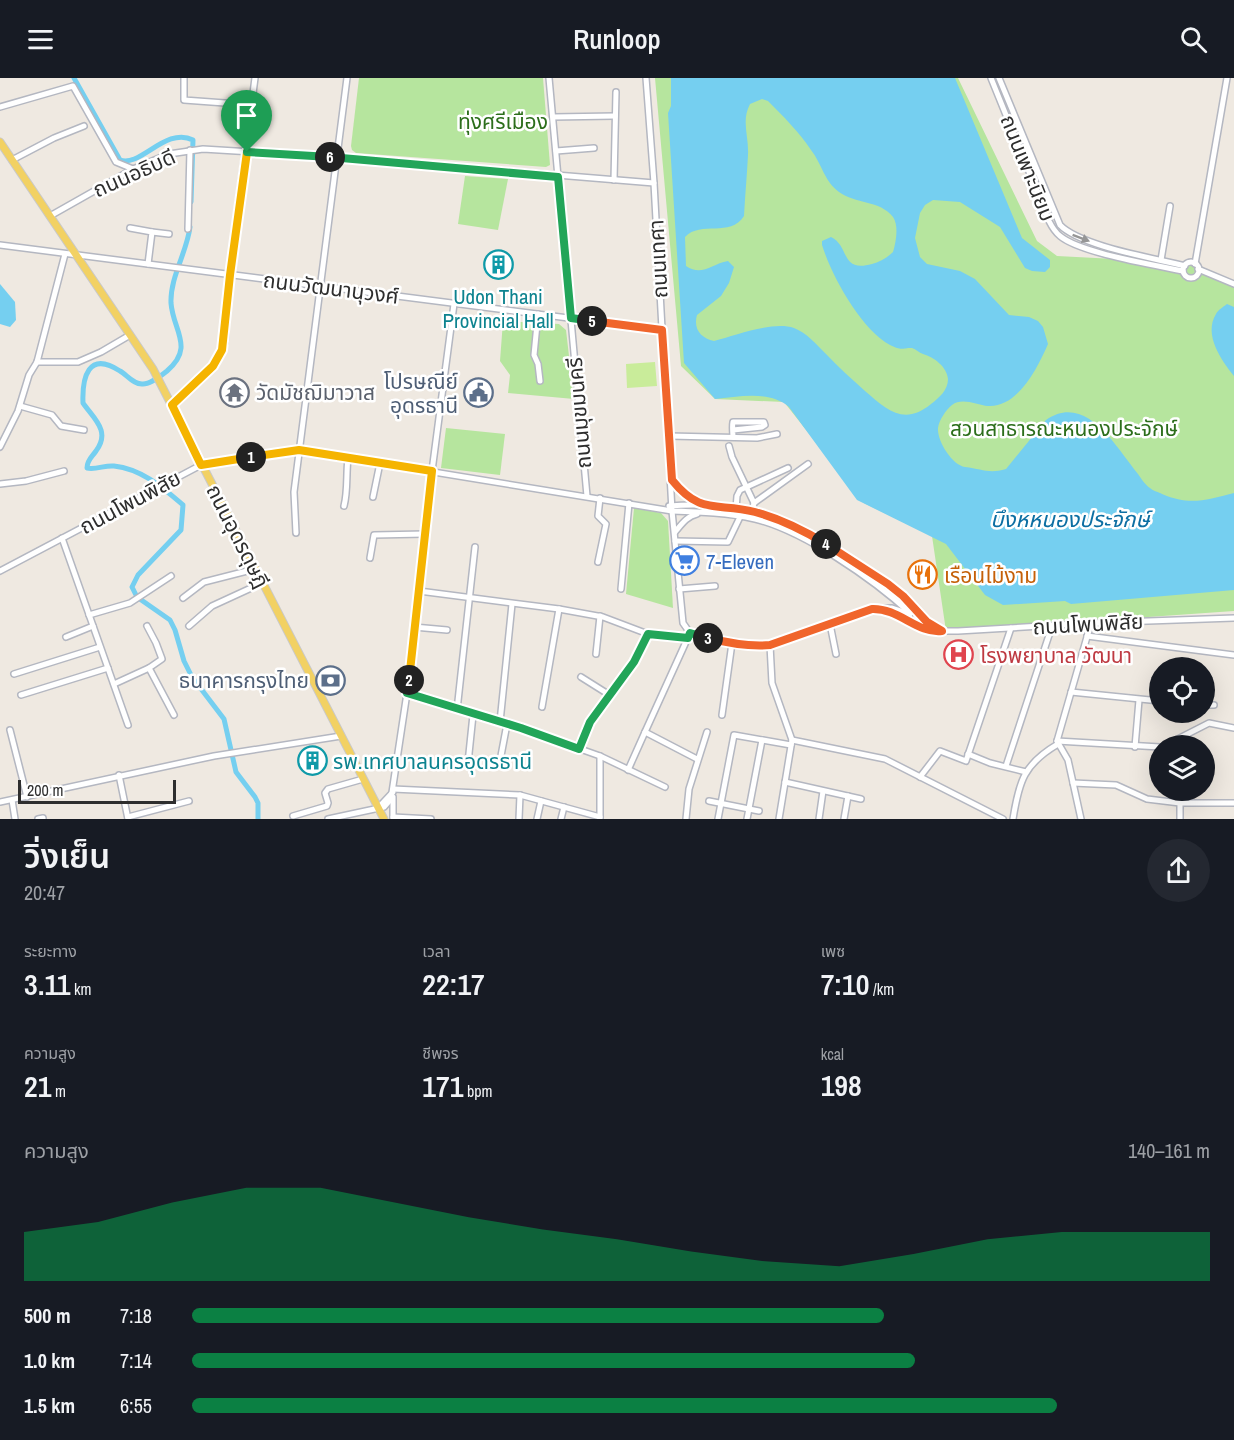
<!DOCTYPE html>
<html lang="th">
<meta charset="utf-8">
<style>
:root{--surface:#171b24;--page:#242831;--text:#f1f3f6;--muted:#9ea1a6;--accent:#0b8043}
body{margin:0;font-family:"Archivo Narrow","Noto Sans Thai",sans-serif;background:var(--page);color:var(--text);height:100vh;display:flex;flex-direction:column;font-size:22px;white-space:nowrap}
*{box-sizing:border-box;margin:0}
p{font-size:20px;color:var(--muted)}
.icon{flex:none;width:33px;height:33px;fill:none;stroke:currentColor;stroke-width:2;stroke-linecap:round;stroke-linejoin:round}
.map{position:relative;height:741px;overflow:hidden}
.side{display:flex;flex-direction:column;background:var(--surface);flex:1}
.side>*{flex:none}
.tools{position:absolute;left:1149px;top:579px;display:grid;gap:12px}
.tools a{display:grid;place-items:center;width:66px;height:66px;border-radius:50%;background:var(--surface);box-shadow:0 6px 24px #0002;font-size:30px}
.scale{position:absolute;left:18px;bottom:15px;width:158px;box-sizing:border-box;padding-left:6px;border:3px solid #2e2e2e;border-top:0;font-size:16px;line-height:21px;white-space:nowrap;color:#2e2e2e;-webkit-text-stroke:4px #fff;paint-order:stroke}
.pin{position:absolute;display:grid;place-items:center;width:51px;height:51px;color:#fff;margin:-62px -26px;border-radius:50% 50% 50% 0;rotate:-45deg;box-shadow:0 0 6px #0007}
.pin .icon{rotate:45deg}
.km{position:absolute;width:30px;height:30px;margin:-15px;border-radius:50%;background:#222;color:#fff;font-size:16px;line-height:30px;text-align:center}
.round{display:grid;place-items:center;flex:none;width:63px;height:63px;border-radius:32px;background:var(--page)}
.headline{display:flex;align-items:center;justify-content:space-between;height:102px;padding:0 24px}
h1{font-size:33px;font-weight:600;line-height:45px}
.metrics{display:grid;grid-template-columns:repeat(3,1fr);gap:9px;height:102px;padding:6px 24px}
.metrics div{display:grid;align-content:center}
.metrics b{font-size:30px;font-weight:600}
.metrics small{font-size:16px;font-weight:400}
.metrics p{font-size:16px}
.chart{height:168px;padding:12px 24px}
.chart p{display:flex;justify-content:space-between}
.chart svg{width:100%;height:108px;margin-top:6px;fill:var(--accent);opacity:.7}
ul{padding:0 24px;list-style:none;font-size:20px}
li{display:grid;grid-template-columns:96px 72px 1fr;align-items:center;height:45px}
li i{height:15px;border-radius:8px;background:var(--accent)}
header{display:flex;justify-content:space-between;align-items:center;height:78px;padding:0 24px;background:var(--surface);font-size:27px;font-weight:600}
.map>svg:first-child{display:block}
.green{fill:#b6e59e}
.pitch{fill:#c9ec9a}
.water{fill:#75cff0;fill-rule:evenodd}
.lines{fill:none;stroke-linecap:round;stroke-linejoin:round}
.canal{stroke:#75cff0;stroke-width:5}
.minor-casing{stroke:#b4b7c1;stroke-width:8}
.major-casing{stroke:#c9c9c9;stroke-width:9}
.minor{stroke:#fff;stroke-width:5}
.major{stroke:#f2d163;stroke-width:7}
.oneway{fill:#969696}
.split-1-casing{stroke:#fff;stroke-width:12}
.split-2-casing{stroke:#fff;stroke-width:12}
.split-3-casing{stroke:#fff;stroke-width:12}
.split-4-casing{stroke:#fff;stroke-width:12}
.split-5-casing{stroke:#fff;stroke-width:12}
.split-6-casing{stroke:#fff;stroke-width:12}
.split-7-casing{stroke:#fff;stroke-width:12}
.split-1{stroke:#f5b400;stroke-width:8}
.split-2{stroke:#f5b400;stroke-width:8}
.split-3{stroke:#22a559;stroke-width:8}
.split-4{stroke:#f0652b;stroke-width:8}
.split-5{stroke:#f0652b;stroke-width:8}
.split-6{stroke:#22a559;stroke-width:8}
.split-7{stroke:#22a559;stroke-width:8}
.labels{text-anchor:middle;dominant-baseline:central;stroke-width:5;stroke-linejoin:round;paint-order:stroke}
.park-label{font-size:21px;fill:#2c6e1b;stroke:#fff}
.street-label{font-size:21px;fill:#2e2e2e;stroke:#fff}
.culture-label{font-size:21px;fill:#0d838f;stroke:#fff}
.service-label{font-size:21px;fill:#4e5e75;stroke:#fff;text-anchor:end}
.worship-label{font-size:21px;fill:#5b616d;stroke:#fff;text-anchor:start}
.shop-label{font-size:21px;fill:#366cbe;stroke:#fff;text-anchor:start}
.food-label{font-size:21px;fill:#c56008;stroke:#fff;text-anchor:start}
.health-label{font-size:21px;fill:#be3a42;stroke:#fff;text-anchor:start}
.water-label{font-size:22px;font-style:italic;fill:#0d6fa3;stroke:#fff}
</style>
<header><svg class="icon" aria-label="menu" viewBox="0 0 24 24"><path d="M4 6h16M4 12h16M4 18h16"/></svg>Runloop<svg class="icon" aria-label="search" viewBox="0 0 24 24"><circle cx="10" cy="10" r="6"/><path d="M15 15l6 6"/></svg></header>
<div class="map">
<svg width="1234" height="741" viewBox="0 0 1234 741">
<rect width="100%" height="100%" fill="#efe9e1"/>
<!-- green -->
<g class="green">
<polygon points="359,0 543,0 550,87 546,89 356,75 352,72 351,68"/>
<polygon points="655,0 958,0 1037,163 1057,178 1193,185 1234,206 1234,533 946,553 932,458 864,425 784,324 715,321 681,288"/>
<polygon points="465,98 508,101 498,152 458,146"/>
<polygon points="503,243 559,246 566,252 574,321 508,315 510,297 500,283"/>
<polygon points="446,350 505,356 500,397 441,390"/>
<polygon points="634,430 661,435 668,443 673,530 626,516"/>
</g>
<!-- pitch -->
<polygon class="pitch" points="655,284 657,308 627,310 626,286"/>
<!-- water -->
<g class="water">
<path d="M671,0H955L1022,160L1050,182V189L1045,194L1032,193L1025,190L1000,149L960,124L933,122L925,127L920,135L915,160L920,179L927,186L960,193L975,201L1009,237L1029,239L1038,243L1043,249L1048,266C1038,289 1018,330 988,328C977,327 962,319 952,327C946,332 939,342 938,350C937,363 952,387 965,389C982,391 989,396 1006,391L1046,342C1086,314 1116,369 1138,396C1141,400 1145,407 1150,410C1153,413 1159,414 1162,416C1190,428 1206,422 1234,415V512L1071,526L1065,523L1003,527L985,517L946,466L857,422L789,329C769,312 739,319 715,321L684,285L668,35L671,28ZM762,21L768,23C783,38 799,54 811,72C822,86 824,103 839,114C855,126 880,122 893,139C899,148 896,164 893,174C887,180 879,184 872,186C840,195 850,168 831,159L822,163V167C832,199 861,251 890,267C902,273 901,270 912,270C916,271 919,275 923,276C934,279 947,289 948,301C948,312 939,320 931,326C904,348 887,332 865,313C852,301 838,289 826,276C816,266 807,255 794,250C773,243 736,257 714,263C701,260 693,251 697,237L721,218L729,205L734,189L728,183C711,186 702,199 686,188L685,159C701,142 730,160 744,138C745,118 747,97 748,77C749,58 741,43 750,26Z"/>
<polygon points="0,206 15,224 16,242 10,249 0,246"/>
<path d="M1227,226L1234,229V298C1222,283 1203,257 1216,236C1218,232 1223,229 1227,226Z"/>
</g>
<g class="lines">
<!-- canal -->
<g class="canal">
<path d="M74,0L120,82C140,90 166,48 193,62L191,124"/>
<path d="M190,149C187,174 170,199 171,225C173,253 195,269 167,293C162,297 150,306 143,306C134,307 127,297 120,293C88,272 82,300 83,325C94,341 111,353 96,373C92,379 87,382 87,390C96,392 105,387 114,388C142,391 163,410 183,427L181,452L138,497L132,509L137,519L170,542L175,552L184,583L192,599L224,641L236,694L255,719L258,725V741"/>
</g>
<defs>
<g id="minor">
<polyline points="184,0 184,22 252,27"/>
<polyline points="549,0 587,418"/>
<path d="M646,0L654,105L672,433L683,545L690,555L695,557C720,563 745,570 770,567L872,531L892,530L907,535"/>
<path d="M991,0L1049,143C1052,149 1055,154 1060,158C1080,175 1155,187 1183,193"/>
<path d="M999,0L1060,147C1080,168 1154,180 1185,188"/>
<polyline points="0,29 73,8 116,84 133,91"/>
<polyline points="553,39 615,38"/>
<polyline points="556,73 594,70"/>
<polyline points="12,82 54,60 84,48"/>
<polyline points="614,102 616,14"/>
<polyline points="50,138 133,91 169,76 203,71 337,79 654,105"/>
<polyline points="130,150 152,154 148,186"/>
<polyline points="188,151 190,72"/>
<polyline points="152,154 169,156"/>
<polyline points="0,167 662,252"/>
<polyline points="1161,182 1170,128"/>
<circle cx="1191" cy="192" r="8"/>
<polyline points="1195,186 1227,0"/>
<polyline points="1198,191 1234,206"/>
<polyline points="538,236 534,277 538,286 540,303"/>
<polyline points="37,284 78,284 101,274 130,257"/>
<polyline points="172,327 213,288 218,281 225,264 229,197 255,0"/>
<polyline points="20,328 52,337 61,348 84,352"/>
<path d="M733,352L762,349L765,347L764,344H733C732,349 733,355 733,359"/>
<polyline points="669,358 757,360 777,356"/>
<polyline points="729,368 732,379 754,425"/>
<polyline points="0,369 18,333 29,297 37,284 65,176"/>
<path d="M672,403C680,413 687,421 700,425"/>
<polyline points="0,406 26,403 64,393"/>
<polyline points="373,419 380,385"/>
<path d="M344,428C348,413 346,396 348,380"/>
<path d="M669,428C708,425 754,429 791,446C825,462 857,486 888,506L903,518L918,533"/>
<polyline points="736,431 737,418 740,412 788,390"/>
<polyline points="752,433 754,425 808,386"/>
<path d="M675,454C681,447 687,438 697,436"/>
<polyline points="296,455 294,414 347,0"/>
<polyline points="62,460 128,647"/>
<polyline points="675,463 728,464 740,439"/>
<polyline points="370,480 374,457 425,456"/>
<polyline points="598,484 606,446 598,438 600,420"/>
<path d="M0,493L201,387L299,372L672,433C700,434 728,435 755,441C804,453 873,501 910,535"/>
<polyline points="621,511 629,425"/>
<polyline points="679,511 715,508"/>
<polyline points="419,513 559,531 603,539 648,556 634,583 590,644 579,671"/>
<polyline points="183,520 204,504 255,491"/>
<polyline points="885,532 909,542 914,546 920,544 921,537 918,533 912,534 909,537 909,542"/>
<polyline points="89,537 130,525 171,498"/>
<polyline points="922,539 942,553"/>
<polyline points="830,546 836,576"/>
<polyline points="916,546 931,553 958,553 1091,545 1234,540"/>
<polyline points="147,548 156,565 162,581 149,590"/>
<polyline points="189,548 212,528 262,505"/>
<polyline points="414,549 447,552"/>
<polyline points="648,556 688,560"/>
<polyline points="1087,558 1234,577"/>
<polyline points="66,559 93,548"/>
<polyline points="770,567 772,605 792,662 779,741"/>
<polyline points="596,576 600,538"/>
<polyline points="14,596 100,569"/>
<polyline points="581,599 608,616"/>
<polyline points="114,606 149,590 174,637"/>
<polyline points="1071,614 1160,623"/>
<polyline points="407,615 521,650 600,678 665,709"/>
<polyline points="21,617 108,590"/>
<polyline points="1204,627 1214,627"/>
<polyline points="542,629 559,531"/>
<polyline points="457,632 475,469"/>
<polyline points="722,637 732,565"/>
<polyline points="500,644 512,526"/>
<polyline points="10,652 27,719"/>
<polyline points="645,654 690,555"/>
<polyline points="792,662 885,681 1003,741"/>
<polyline points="1057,663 1160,669"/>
<polyline points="1164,668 1209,645 1234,650"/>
<polyline points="1135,669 1139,622"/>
<polyline points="968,676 990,685 1026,694"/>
<polyline points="600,678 600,741"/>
<polyline points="500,683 507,646"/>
<polyline points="468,685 473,637"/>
<polyline points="1006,688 1052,548"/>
<polyline points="628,692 645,654 697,681"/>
<polyline points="119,697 128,741"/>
<polyline points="920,699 940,673 966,683 1011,550"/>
<polyline points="785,704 861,721"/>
<polyline points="1073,705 1116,707 1147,721 1180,725 1234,725"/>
<polyline points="393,711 520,717 600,739"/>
<polyline points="393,719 393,741"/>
<polyline points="12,722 15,741"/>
<polyline points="709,723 759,733"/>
<polyline points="0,724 214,678 341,658"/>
<polyline points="1180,725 1180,741"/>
<polyline points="378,730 393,714"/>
<polyline points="293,738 327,728 328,725 325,715 328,711 363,701"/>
<polyline points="128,739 189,723"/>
<polyline points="393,739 431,741"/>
<polyline points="38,741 43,740"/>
<polyline points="328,741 384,729 391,721 407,615 432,393 454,226"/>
<polyline points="519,741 520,717"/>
<polyline points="537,741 541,723"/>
<polyline points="561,741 564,729"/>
<polyline points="686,741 689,711 707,654"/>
<polyline points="718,741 734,657 791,667"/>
<polyline points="747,741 762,662"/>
<polyline points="819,741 823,713"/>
<polyline points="844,741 848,718"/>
<path d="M1013,741C1019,703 1024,686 1058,666"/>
<polyline points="1081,741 1068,682 1057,663 1091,545"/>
</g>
<polyline id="major" points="0,64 153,291 384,741"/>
</defs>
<!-- minor casing -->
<use href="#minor" class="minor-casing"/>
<!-- major casing -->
<use href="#major" class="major-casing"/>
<!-- minor -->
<use href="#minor" class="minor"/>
<!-- major -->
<use href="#major" class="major"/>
</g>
<!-- one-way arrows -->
<defs><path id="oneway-solid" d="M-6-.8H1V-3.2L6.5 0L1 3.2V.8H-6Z" transform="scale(1.5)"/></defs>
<use class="oneway" href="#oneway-solid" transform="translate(1081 160) rotate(21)"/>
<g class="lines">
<defs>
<polyline id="split-1" points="247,74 230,197 222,272 213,288 172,327 201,387 251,379"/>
<polyline id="split-2" points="251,379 299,372 432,393 409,602"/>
<polyline id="split-3" points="409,602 407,615 521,650 579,671 590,644 634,584 648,556 688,560 690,555 708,560"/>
<path id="split-4" d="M708,560C728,565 749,569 770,567L872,531C899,530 917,556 942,553L927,544L903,518L888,506L826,466"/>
<path id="split-5" d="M592,243L662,252L672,402C701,438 717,424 755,434C781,441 803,452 826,466"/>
<polyline id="split-6" points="330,79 558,99 571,240 592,243"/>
<polyline id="split-7" points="247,74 330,79"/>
</defs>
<!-- split-1 casing -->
<use href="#split-1" class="split-1-casing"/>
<!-- split-2 casing -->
<use href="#split-2" class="split-2-casing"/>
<!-- split-3 casing -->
<use href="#split-3" class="split-3-casing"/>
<!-- split-4 casing -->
<use href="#split-4" class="split-4-casing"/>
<!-- split-5 casing -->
<use href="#split-5" class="split-5-casing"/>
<!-- split-6 casing -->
<use href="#split-6" class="split-6-casing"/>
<!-- split-7 casing -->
<use href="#split-7" class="split-7-casing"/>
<!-- split-1 -->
<use href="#split-1" class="split-1"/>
<!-- split-2 -->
<use href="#split-2" class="split-2"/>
<!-- split-3 -->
<use href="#split-3" class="split-3"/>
<!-- split-4 -->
<use href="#split-4" class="split-4"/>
<!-- split-5 -->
<use href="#split-5" class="split-5"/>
<!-- split-6 -->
<use href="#split-6" class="split-6"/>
<!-- split-7 -->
<use href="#split-7" class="split-7"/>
</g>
<!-- icons -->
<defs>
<symbol id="building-ring" viewBox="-11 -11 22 22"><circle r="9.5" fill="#fff" stroke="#0f9aa8" stroke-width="1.5"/><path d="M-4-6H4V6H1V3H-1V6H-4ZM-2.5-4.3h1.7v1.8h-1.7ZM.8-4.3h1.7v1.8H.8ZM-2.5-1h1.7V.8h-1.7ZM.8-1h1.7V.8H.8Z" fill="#0f9aa8"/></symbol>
<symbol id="temple-ring" viewBox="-11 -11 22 22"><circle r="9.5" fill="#fff" stroke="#6b7280" stroke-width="1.5"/><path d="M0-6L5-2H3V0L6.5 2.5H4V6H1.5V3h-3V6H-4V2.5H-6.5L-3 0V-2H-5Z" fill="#6b7280"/></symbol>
<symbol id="civic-ring" viewBox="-11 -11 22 22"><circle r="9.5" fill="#fff" stroke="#5c6f8a" stroke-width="1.5"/><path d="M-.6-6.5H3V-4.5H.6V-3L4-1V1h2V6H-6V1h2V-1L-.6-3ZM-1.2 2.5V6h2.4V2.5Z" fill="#5c6f8a"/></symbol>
<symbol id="supermarket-ring" viewBox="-11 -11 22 22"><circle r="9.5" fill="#fff" stroke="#3f7fe0" stroke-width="1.5"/><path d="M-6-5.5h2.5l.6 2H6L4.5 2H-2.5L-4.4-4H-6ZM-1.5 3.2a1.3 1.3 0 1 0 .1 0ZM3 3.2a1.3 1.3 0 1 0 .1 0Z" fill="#3f7fe0"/></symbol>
<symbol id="restaurant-ring" viewBox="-11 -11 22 22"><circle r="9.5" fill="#fff" stroke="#e8710a" stroke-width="1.5"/><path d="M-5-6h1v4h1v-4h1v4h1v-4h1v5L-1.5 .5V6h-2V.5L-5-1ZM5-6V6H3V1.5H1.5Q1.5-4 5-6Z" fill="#e8710a"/></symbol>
<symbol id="hospital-ring" viewBox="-11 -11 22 22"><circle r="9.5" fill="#fff" stroke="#e0444e" stroke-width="1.5"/><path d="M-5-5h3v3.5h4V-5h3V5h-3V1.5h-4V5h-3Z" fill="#e0444e"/></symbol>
<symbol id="bank-ring" viewBox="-11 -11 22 22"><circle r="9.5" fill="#fff" stroke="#5c6f8a" stroke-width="1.5"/><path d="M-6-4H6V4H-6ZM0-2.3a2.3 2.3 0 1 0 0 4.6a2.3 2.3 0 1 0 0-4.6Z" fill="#5c6f8a"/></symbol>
</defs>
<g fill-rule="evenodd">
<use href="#building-ring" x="482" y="170" width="33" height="33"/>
<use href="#temple-ring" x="218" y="298" width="33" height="33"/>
<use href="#civic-ring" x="462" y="298" width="33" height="33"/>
<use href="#supermarket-ring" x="668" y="466" width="33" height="33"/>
<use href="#restaurant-ring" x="906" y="480" width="33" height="33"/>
<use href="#hospital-ring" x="942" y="560" width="33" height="33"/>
<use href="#bank-ring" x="314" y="586" width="33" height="33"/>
<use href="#building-ring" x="296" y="666" width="33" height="33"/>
</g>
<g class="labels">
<!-- park labels -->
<g class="park-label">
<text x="503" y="43">ทุ่งศรีเมือง</text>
<text x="1064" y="350">สวนสาธารณะหนองประจักษ์</text>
</g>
<!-- street labels -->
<g class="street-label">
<text transform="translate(1028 90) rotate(68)">ถนนเพาะนิยม</text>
<text transform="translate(134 95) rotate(-24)">ถนนอธิบดี</text>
<text transform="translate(658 181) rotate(-93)">ถนนเทศา</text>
<text transform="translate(331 210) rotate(7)">ถนนวัฒนานุวงศ์</text>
<text transform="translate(579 335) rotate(-95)">ถนนมุขมนครี</text>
<text transform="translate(130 424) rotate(-28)">ถนนโพนพิสัย</text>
<text transform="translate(238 458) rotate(63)">ถนนอุดรดุษฎี</text>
<text transform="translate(1088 546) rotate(-3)">ถนนโพนพิสัย</text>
</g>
<!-- culture labels -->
<g class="culture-label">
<text x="498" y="218">Udon Thani<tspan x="498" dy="24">Provincial Hall</tspan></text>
<text x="333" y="683" text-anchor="start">รพ.เทศบาลนครอุดรธานี</text>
</g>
<!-- service labels -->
<g class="service-label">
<text x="458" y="303">โปรษณีย์<tspan x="458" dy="24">อุดรธานี</tspan></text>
<text x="309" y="602">ธนาคารกรุงไทย</text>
</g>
<!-- worship labels -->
<g class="worship-label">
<text x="256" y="314">วัดมัชฌิมาวาส</text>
</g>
<!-- shop labels -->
<g class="shop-label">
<text x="706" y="483">7-Eleven</text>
</g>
<!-- food labels -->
<g class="food-label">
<text x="944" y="497">เรือนไม้งาม</text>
</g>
<!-- health labels -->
<g class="health-label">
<text x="980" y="577">โรงพยาบาล วัฒนา</text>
</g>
<!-- water labels -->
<g class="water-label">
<text x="1070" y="441">บึงหหนองประจักษ์</text>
</g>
</g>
</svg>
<div class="tools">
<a><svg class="icon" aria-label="locate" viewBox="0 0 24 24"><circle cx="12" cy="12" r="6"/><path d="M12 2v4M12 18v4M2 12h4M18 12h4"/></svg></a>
<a><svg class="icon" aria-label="layers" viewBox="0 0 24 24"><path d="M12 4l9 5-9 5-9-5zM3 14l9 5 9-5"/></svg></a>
</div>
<div class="scale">200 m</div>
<div class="pin" style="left:247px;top:74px;background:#1e9e55"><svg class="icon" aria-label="arrive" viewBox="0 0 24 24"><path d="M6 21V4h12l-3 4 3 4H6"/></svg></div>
<b class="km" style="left:251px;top:379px">1</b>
<b class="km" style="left:409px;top:602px">2</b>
<b class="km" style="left:708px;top:560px">3</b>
<b class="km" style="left:826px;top:466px">4</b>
<b class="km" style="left:592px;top:243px">5</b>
<b class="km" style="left:330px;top:79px">6</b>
</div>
<section class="side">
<div class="headline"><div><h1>วิ่งเย็น</h1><p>20:47</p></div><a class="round"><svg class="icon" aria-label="share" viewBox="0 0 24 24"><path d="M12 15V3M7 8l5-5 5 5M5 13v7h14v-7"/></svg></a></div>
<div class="metrics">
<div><p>ระยะทาง</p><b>3.11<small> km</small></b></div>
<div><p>เวลา</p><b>22:17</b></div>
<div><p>เพซ</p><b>7:10<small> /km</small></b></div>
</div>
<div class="metrics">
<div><p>ความสูง</p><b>21<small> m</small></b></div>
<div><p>ชีพจร</p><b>171<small> bpm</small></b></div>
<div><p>kcal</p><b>198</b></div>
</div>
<div class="chart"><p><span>ความสูง</span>140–161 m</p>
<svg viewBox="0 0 160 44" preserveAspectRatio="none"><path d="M0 44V24L10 20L20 12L30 6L40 6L50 12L60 18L70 23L80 27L90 32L100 36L110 38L120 33L130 27L140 24L150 24L160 24V44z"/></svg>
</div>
<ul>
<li><b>500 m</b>7:18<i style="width:68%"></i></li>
<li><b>1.0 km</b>7:14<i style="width:71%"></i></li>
<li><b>1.5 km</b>6:55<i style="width:85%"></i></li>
</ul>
</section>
